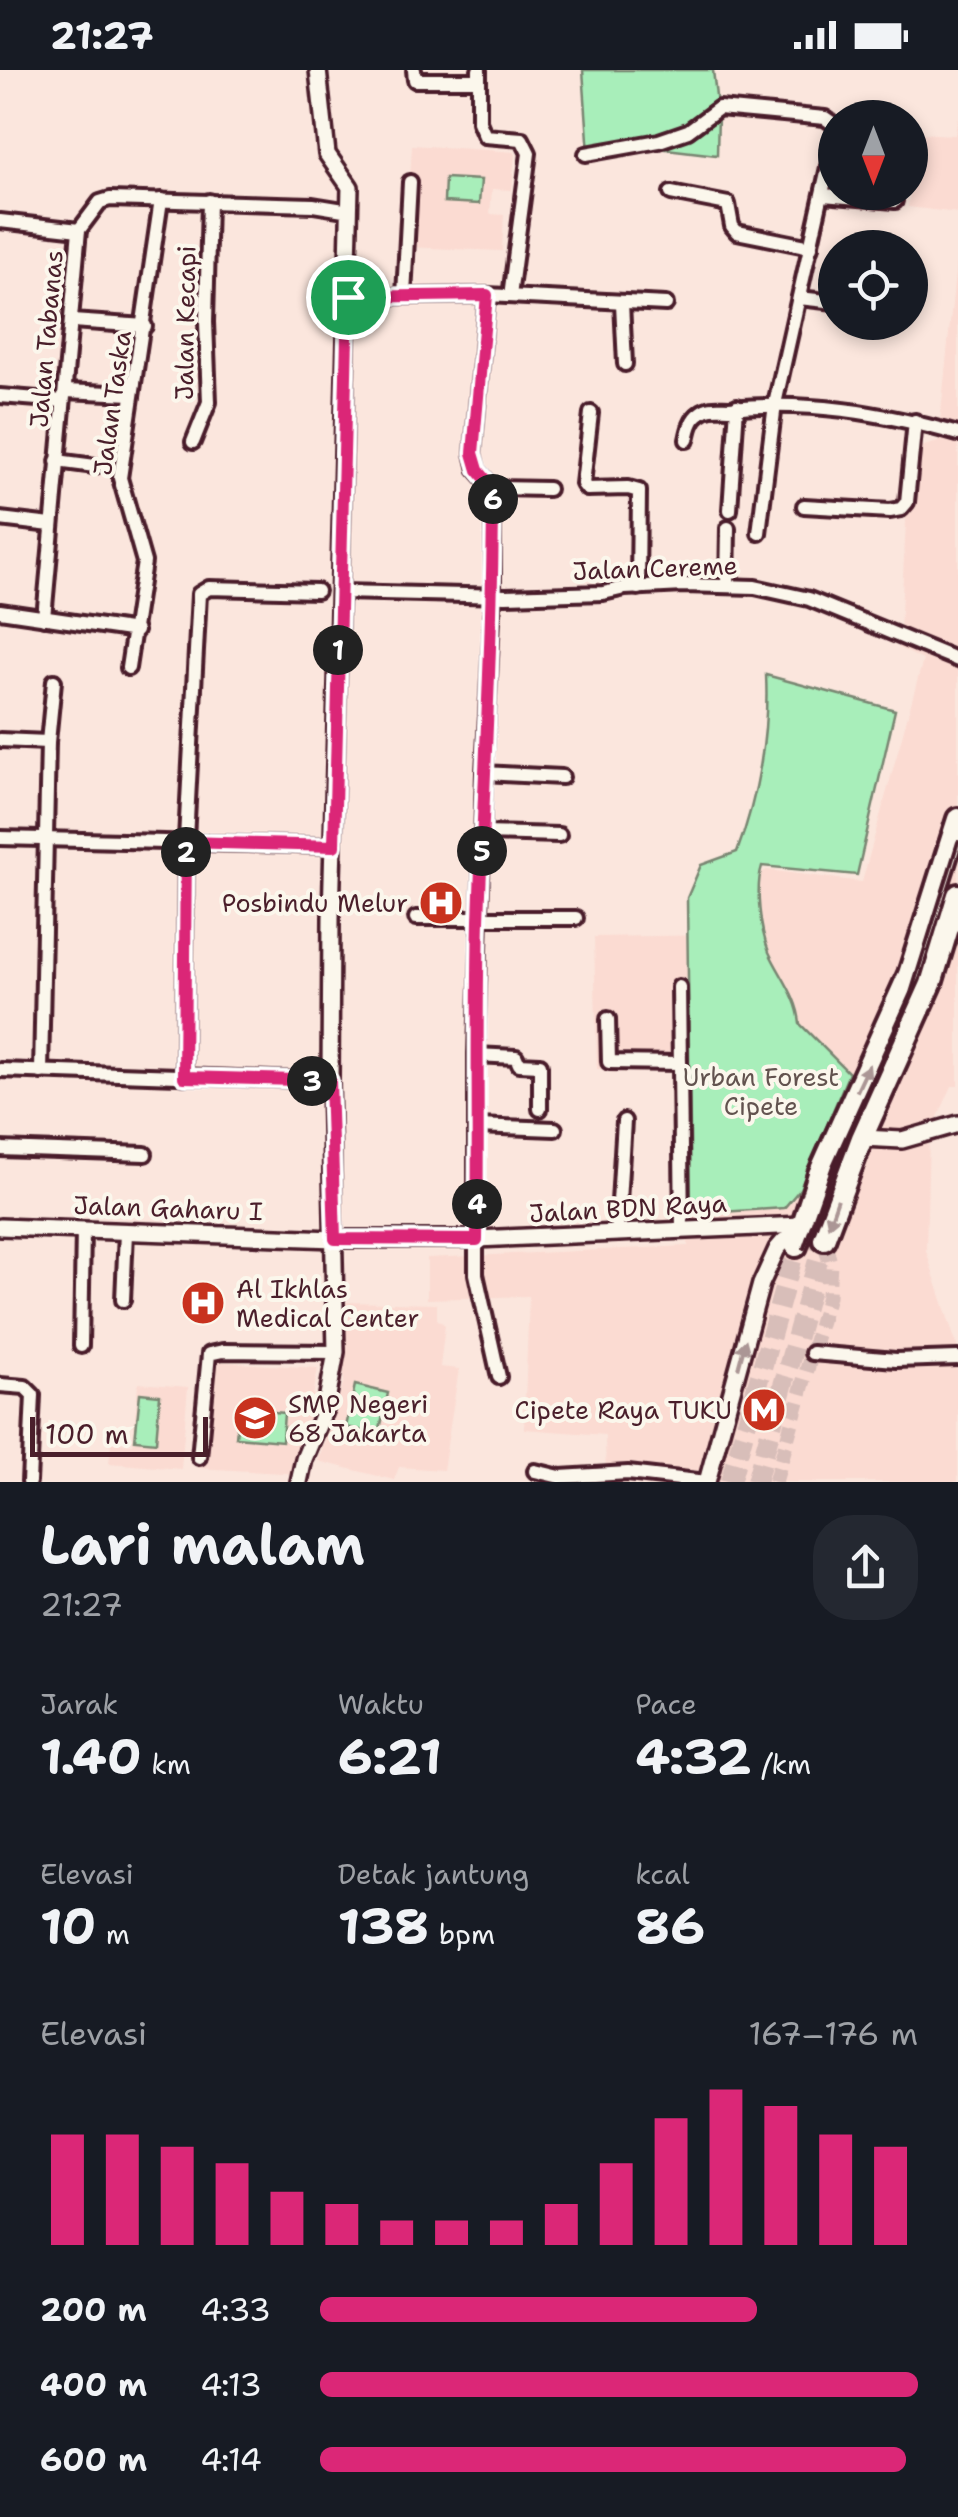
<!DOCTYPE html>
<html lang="id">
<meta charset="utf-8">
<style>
:root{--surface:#171b24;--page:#242831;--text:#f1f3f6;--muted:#9ea1a6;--accent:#db2777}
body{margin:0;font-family:"Shantell Sans",sans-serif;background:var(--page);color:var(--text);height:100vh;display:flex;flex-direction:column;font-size:38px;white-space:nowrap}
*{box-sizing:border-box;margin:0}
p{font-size:32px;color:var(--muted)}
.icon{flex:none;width:55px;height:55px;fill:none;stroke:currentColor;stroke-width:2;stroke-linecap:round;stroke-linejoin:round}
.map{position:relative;height:1412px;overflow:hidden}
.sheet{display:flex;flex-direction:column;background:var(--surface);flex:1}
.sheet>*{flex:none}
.needle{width:65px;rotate:180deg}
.controls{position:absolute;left:818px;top:30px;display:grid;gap:20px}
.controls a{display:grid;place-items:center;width:110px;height:110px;border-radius:50%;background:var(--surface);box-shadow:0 5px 15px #0003;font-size:50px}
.scale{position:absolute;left:30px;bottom:25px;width:178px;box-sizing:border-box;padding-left:10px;border:5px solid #4a1f2b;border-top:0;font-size:28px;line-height:35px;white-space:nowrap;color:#4a1f2b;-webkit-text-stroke:8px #fbf7ec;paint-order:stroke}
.pin{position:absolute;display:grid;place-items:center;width:85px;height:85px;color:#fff;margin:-42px;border:5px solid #fff;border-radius:50%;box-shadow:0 2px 10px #0007}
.km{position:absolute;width:50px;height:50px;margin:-25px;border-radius:50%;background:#222;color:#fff;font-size:28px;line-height:50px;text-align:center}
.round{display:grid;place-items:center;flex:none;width:105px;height:105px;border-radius:40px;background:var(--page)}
.summary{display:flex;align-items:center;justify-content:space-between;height:170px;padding:0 40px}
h1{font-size:55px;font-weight:700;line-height:75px}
.figures{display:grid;grid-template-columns:repeat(3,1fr);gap:15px;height:170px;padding:10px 40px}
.figures div{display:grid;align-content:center}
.figures b{font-size:50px;font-weight:700}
.figures small{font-size:28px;font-weight:400}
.figures p{font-size:28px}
.chart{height:280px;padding:20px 40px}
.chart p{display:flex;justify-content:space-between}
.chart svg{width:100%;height:180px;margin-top:10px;stroke:var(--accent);stroke-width:6}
ul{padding:0 40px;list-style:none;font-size:32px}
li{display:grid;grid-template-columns:160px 120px 1fr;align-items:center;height:75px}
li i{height:25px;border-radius:12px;background:var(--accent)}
.status{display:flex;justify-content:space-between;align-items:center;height:70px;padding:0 50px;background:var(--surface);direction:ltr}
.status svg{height:28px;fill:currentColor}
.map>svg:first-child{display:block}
.built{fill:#fbdbd2}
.green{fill:#a8eeba;stroke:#798672;stroke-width:2.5}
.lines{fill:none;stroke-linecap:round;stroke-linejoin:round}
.tertiary-tunnel{stroke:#d8beb9;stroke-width:15;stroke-dasharray:15 8;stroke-linecap:butt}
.primary-tunnel{stroke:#d8beb9;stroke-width:20;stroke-dasharray:20 10;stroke-linecap:butt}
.minor-casing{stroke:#4a1f2b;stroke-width:20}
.tertiary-casing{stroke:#4a1f2b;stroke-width:22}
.primary-casing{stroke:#4a1f2b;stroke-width:28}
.minor{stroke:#fbf7ec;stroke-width:12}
.tertiary{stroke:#fbf7ec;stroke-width:15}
.primary{stroke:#fbf7ec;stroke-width:20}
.rail{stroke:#4a1f2b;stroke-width:4}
.oneway{fill:#ab9695}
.route-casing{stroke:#fff;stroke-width:20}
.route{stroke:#db2777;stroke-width:12}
.labels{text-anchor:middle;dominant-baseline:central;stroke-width:8;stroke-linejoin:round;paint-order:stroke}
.street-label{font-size:25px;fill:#4a1f2b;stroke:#fbf7ec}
.poi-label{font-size:25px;fill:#4a1f2b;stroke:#fbf7ec;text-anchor:end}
.park-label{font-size:25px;fill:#62534f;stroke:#fbf7ec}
</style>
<div class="status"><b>21:27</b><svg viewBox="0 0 49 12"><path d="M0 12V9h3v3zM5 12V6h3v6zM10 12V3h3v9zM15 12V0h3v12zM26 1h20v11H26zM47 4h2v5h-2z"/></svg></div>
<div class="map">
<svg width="958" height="1412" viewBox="0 0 958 1412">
<rect width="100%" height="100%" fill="#fbe6dd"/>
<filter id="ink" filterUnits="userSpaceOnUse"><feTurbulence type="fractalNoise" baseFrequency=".01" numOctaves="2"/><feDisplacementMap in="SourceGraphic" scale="20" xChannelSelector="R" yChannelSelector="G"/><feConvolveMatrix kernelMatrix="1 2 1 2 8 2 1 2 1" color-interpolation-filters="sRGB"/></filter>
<g filter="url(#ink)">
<!-- built -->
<g class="built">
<polygon points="958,47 958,143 908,137 919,63 955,65"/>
<polygon points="412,75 515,82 512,120 492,119 490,144 504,145 502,181 406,177"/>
<polygon points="958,174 958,1016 952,1016 929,1067 926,1181 958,1279 958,1412 606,1412 605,1365 524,1359 529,1226 427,1229 427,1188 688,1176 685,999 597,999 594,867 716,865 736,814 767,800 862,812 923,590 899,578 910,380 938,372"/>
<polygon points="344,1232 437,1234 437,1249 445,1255 440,1297 459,1299 443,1400 399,1397 394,1410 318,1391 344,1311"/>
<polygon points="206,1291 318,1298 299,1404 198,1398"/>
<polygon points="138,1313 188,1317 181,1399 109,1393 111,1373 133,1374"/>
</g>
<!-- green -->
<g class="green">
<polygon points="583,0 713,0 718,44 717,85 633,75 629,84 589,84"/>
<polygon points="445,108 481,110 479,134 444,132"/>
<path d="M766,605L895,640L857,805L762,796C755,819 760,859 769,882C780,906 798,927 800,954L849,1003L800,1119L784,1138L691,1144L687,828L701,795L737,782C758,726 769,663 766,605Z"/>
<polygon points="355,1315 388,1323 379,1364 346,1357"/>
<polygon points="140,1323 160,1325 156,1372 135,1370"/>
<polygon points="239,1339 284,1343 282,1371 236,1367"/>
</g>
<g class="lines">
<!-- tertiary-tunnel -->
<polyline class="tertiary-tunnel" points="775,1412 828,1226 830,1193 824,1169"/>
<!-- primary-tunnel -->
<g class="primary-tunnel">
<polyline points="730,1412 796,1176"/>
<polyline points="756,1412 824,1169"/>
</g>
<defs>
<g id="minor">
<polyline points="414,0 415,10 478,10"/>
<polyline points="479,0 479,52 485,66 522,69 529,83 510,226"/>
<polyline points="586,84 659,71 688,61 719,38 825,48 835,55"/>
<polyline points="671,123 728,134 732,156 737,162 811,177"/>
<polyline points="823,125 895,131"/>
<polyline points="0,151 79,160"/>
<polyline points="404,225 410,112"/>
<polyline points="487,225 473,383 477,400 493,418 493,531 484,703 476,985 476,1204 499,1307"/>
<polyline points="348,227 487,225 666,234"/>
<polyline points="799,228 835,232"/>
<polyline points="622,233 625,294"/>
<polyline points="72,251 145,256"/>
<polyline points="65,321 132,324"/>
<polyline points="0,326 63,331"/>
<polyline points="591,343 583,414 587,419 628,418 639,421 638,518"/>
<path d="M687,370C689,360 691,349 700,343C709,336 718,338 729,338C808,330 883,343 958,364"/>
<polyline points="193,372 209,332 206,252 209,131"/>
<polyline points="57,391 95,396"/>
<polyline points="493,418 548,419"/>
<polyline points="804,436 890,441 901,439 907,432 915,351"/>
<polyline points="730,440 737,336"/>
<polyline points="0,449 51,455"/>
<polyline points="759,463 775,334 835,66"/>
<polyline points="727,516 728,458"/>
<polyline points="341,522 506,526 603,523 625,518 684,515 755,517 809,529 958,590"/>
<polyline points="0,541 136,561"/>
<polyline points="44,548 79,160 100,132 110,129 313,135 350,141"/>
<polyline points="128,598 144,492 120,408 161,130"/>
<polyline points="0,670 48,672"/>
<polyline points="484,703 562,707"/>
<polyline points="483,763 559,765"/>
<polyline points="0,768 334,776"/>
<polyline points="416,848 576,848"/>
<polyline points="679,917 682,1160"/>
<polyline points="608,949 609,992 680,993"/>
<polyline points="476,985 516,987 519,994 540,995 540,1039"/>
<polyline points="0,1000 330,1011"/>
<polyline points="41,1002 48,672 54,611"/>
<polyline points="184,1007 186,769 199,524 209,518 317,521"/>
<polyline points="477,1056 555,1059"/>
<polyline points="0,1079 145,1084"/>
<polyline points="617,1164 624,1051"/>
<polyline points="123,1230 126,1162"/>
<polyline points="81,1276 83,1160"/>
<polyline points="812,1283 896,1290 958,1288"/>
<polyline points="0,1315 25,1317 33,1325 29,1412"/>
<polyline points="199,1387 209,1284 223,1281 336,1282"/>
<polyline points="535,1401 560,1407 628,1403 706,1412"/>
</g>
<g id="tertiary">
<polyline points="862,1068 902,1070 958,1054"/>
<polyline points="0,1157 335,1169 477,1169 802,1155"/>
<polyline points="299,1412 304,1389 326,1336 336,1282 330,1011 331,848 350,117 327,84 318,0"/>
<polyline points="707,1412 761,1214 777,1179 784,1171 800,1163"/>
</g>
<g id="primary">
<polyline points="824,1169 862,1068 931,914 958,825"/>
<polyline points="796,1176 819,1104 909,904 958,749"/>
</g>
</defs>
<!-- minor casing -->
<use href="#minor" class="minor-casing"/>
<!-- tertiary casing -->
<use href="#tertiary" class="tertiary-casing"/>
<!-- primary casing -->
<use href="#primary" class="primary-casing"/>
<!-- minor -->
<use href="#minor" class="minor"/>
<!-- tertiary -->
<use href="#tertiary" class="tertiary"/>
<!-- primary -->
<use href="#primary" class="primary"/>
<!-- rail -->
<polyline class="rail" points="804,1178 833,1096 911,923 958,772"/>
</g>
<!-- one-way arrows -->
<defs><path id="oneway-solid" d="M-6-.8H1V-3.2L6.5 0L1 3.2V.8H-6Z" transform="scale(2.5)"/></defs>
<g class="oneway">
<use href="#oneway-solid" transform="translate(863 1008) rotate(-65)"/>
<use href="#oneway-solid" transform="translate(833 1143) rotate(109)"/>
<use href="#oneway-solid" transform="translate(742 1284) rotate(-75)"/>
</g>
</g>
<g class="lines" filter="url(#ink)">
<defs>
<path id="route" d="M487,225L473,383L478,400L493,418C493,563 484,706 479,851C476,957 479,1063 477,1170L335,1169L330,1011L184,1007L186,772L334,776L348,227Z"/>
</defs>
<!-- route casing -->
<use href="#route" class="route-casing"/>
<!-- route -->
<use href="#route" class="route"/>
</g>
<!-- icons -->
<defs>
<symbol id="hospital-disc" viewBox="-11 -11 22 22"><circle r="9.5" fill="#c8321e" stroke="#fbf7ec"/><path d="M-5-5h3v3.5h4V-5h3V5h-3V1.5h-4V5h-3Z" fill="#fff"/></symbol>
<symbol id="metro-disc" viewBox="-11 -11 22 22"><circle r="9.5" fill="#c8321e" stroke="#fbf7ec"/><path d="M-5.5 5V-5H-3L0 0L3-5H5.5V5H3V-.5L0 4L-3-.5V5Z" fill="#fff"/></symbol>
<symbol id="school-disc" viewBox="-11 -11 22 22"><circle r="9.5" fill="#c8321e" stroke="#fbf7ec"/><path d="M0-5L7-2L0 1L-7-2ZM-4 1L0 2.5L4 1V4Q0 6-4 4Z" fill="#fff"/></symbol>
</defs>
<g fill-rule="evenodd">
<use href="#hospital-disc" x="416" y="808" width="50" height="50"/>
<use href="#hospital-disc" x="178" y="1208" width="50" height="50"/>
<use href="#metro-disc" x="739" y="1315" width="50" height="50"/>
<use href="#school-disc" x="230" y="1323" width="50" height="50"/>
</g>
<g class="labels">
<!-- street labels -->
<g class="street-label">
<text transform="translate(185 253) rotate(-89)">Jalan Kecapi</text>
<text transform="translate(46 269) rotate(-85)">Jalan Tabanas</text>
<text transform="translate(112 333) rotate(-82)">Jalan Taska</text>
<text transform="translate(655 498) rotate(-2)">Jalan Cereme</text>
<text transform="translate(168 1138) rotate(2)">Jalan Gaharu I</text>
<text transform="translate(628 1138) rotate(-3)">Jalan BDN Raya</text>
</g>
<!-- poi labels -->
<g class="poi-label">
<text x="408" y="833">Posbindu Melur</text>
<text x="236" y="1219" text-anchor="start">Al Ikhlas<tspan x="236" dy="29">Medical Center</tspan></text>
<text x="288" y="1334" text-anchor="start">SMP Negeri<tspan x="288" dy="29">68 Jakarta</tspan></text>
<text x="732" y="1340">Cipete Raya TUKU</text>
</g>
<!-- park labels -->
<g class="park-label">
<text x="761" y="1007">Urban Forest<tspan x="761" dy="29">Cipete</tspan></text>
</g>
</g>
</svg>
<div class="controls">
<a><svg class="needle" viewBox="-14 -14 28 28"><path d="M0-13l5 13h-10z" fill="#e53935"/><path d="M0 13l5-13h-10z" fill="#9ea1a6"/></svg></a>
<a><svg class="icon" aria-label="locate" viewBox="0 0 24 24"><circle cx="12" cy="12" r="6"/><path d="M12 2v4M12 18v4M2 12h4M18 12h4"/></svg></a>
</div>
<div class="scale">100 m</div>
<div class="pin" style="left:348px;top:227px;background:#1e9e55"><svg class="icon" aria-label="arrive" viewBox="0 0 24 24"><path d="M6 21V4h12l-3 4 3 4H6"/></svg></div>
<b class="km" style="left:338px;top:580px">1</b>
<b class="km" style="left:186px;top:782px">2</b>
<b class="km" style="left:312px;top:1011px">3</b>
<b class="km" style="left:477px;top:1134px">4</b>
<b class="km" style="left:482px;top:781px">5</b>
<b class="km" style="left:493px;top:429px">6</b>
</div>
<section class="sheet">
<div class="summary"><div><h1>Lari malam</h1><p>21:27</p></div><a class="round"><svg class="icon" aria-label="share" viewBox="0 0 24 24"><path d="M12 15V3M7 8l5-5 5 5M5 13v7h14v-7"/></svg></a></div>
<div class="figures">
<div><p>Jarak</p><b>1.40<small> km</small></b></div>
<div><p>Waktu</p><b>6:21</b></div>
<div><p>Pace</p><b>4:32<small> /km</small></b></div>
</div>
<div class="figures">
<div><p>Elevasi</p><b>10<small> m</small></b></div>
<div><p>Detak jantung</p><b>138<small> bpm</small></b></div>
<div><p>kcal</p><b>86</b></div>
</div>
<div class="chart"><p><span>Elevasi</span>167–176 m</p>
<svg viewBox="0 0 160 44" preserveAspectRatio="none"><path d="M5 44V17M15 44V17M25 44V20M35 44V24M45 44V31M55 44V34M65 44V38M75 44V38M85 44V38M95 44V34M105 44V24M115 44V13M125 44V6M135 44V10M145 44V17M155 44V20"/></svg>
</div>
<ul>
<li><b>200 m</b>4:33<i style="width:73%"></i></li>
<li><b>400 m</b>4:13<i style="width:100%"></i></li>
<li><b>600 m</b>4:14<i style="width:98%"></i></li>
</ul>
</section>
